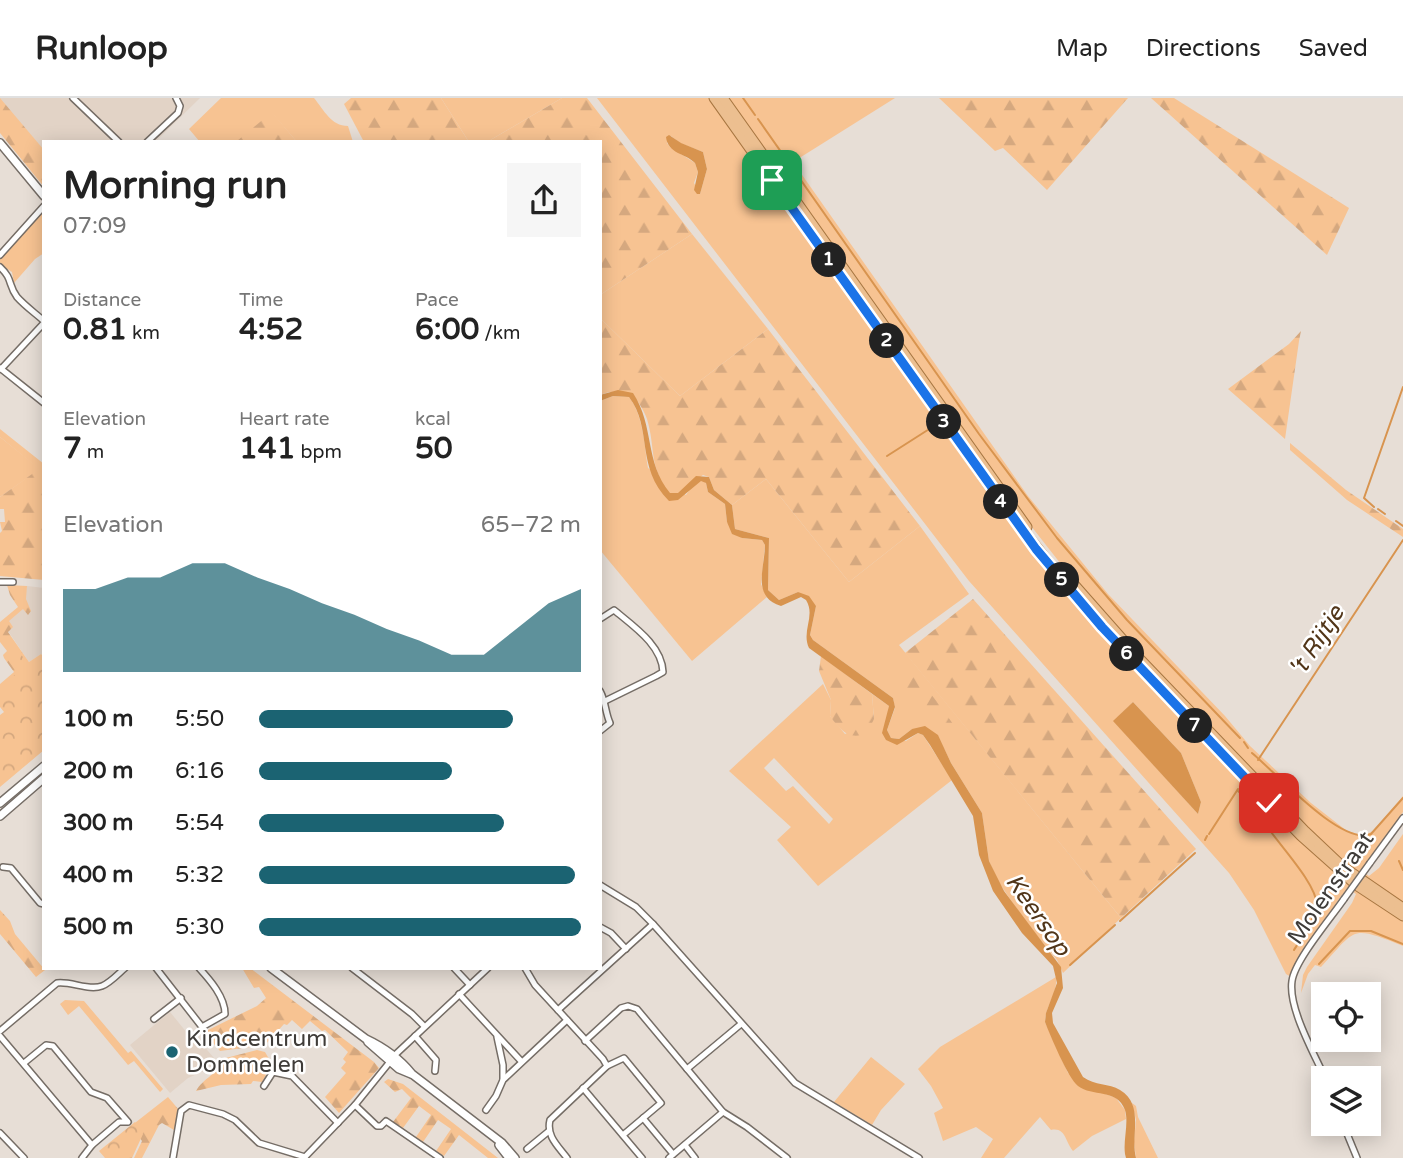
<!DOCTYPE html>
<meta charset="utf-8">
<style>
:root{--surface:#fff;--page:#f6f6f6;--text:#222;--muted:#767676;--line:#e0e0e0;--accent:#1b6372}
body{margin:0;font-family:"Varela Round",sans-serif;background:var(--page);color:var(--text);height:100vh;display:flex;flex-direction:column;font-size:26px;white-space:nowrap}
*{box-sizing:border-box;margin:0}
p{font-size:23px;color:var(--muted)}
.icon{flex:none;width:38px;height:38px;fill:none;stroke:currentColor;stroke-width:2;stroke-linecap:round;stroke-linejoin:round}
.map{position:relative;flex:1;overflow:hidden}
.side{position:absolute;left:42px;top:42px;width:560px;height:830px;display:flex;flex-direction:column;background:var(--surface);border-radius:0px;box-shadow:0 4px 18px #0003}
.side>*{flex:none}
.tools{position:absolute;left:1311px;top:884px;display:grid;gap:14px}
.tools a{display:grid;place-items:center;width:70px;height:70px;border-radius:0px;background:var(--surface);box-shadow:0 4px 18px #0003;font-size:35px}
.pin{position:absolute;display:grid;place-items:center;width:60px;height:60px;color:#fff;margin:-30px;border-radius:14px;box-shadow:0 4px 10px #0006}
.km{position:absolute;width:35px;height:35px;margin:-18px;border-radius:50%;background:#222;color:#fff;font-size:19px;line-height:35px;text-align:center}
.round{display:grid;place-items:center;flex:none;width:74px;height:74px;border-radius:0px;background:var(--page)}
.summary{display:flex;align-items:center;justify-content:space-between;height:119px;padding:0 21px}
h1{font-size:38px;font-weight:800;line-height:52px}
.figures{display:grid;grid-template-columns:repeat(3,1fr);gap:10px;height:119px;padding:7px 21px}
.figures div{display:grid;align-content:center}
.figures b{font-size:30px;font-weight:800}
.figures small{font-size:19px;font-weight:400}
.figures p{font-size:19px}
.chart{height:196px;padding:14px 21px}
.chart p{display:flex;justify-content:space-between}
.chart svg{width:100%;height:126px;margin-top:7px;fill:var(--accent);opacity:.7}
ul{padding:0 21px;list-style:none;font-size:23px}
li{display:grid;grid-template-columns:112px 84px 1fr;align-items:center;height:52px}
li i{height:18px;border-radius:9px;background:var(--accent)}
header{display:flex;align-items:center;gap:42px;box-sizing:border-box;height:98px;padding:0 35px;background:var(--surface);border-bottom:2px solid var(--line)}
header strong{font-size:33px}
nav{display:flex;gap:38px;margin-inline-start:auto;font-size:24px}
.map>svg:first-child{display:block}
.built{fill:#e2d3c6}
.green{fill:#f7c392;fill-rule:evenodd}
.forest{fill:url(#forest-firs)}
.park{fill:url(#park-crowns)}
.water{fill:#d8944f}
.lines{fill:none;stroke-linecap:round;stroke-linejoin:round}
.stream{stroke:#d8944f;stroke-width:2}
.minor-casing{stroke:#756d66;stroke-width:8}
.tertiary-casing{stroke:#756d66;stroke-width:10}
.primary-casing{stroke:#a77641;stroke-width:11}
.minor{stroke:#fff;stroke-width:5}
.tertiary{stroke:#fff;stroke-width:7}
.primary{stroke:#ecbf90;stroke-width:9}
.minor-bridge-casing{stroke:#756d66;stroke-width:8;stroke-linecap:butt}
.minor-bridge{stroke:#fff;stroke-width:5}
.route-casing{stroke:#fff;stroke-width:14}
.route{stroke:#1a73e8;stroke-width:9}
.poi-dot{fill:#1b6372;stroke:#fff;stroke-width:2.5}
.labels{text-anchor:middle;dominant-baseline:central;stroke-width:5;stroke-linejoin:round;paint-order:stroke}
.street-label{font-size:23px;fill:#3f3c39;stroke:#fff}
.poi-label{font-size:23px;fill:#3f3c39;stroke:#fff;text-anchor:start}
.water-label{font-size:24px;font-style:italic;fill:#513518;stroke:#fff}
</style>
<header>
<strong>Runloop</strong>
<nav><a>Map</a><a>Directions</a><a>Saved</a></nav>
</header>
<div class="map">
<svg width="1403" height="1060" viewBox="0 0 1403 1060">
<defs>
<pattern id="forest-firs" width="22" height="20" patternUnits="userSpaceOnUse" patternTransform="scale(1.75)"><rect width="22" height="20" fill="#f7c392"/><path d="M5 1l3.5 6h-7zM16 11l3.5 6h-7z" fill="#d5a87f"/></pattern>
<pattern id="park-crowns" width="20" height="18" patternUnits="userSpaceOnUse" patternTransform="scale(1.75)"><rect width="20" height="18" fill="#f7c392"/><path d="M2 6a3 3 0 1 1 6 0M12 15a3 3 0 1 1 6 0" fill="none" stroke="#d5a87f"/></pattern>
</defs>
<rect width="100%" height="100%" fill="#e7ded6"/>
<!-- built -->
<g class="built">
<polygon points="0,0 200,0 155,44 44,44 44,80 0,24"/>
<polygon points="27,488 44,490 44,559 41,556 29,564 8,533 8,523 23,510"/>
<polygon points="170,914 192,941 196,939 214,960 206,972 188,980 170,995 130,947"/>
</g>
<!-- green -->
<g class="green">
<path d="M221,0H314C324,12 331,28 348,28L353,44H297L272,15L238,44H200L189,31Z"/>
<polygon points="441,0 562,0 487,44 469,44"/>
<path d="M597,0H712L992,396L1147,579L1403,820V848C1350,827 1357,830 1321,869L1315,867L1308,876L1301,895L1303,877L1307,869L1352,805L1356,796L1349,791L1341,798L1297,863L1291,879L1286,876L1254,812L1229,775L969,483ZM671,38L680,45L703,54L707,71L700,96L694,85L698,74L695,65L670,49L667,45ZM1133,604L1181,655L1201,704L1198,716L1114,623Z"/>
<polygon points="725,0 895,0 793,64 1028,398 1108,496 1225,618 1250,648 1311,705 1347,733 1358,736 1365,737 1373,733 1403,698 1403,714 1362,773 1369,778 1379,770 1403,736 1403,808 1333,756 1251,674 1075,484 1002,391"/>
<polygon points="44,109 44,155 35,161 14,185 12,174 0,166 0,158"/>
<polygon points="692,136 768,231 680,298 600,220 600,197"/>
<path d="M613,298L629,299C644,319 644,347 648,370L686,397L692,388L702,382L706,385L708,394L725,406L727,424L742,440L762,442L765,447L761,486L767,499L692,563L600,452V303Z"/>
<polygon points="0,339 40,371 0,399"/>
<polygon points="766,381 849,484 920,428 969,496 899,547 1121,820 1063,875 1057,862 1024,822 998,783 989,763 982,715 951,665 938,638 912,631 899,641 891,640 887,632 895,610 893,600 813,542 810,537 816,508 798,494 779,502 768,492 769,440 735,431 732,407"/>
<path d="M823,586L831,602L830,618L845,636L874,621L872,596L889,608L886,642L906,643L918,635L923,637L952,682L818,788L777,742L791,729L729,673ZM774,660L833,721L829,726L793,688L786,693L764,670Z"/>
<path d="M1056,879C1058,895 1045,908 1045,924L1068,975L1100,994L1116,1000L1125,1012L1126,1021L1092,1038L1073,1053C1065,1044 1066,1029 1051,1032L1040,1019L1004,1060H981L993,1041L976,1029L943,1043L934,1015L943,1010L931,988L918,971L940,949Z"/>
<polygon points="65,902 84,903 128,955 131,953 163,991 160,994 134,963 128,967 79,908 68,917 60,906"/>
<polygon points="871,959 905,986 881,1012 872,1027 834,1004"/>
<polygon points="1132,1005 1136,1008 1138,1019 1158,1060 1136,1060 1134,1044 1136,1022"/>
</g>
<!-- forest -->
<g class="forest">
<polygon points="0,0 44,52 44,89 0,35"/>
<polygon points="351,0 441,0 469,44 364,44 344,6"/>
<polygon points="562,0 587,0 692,136 600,197 600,44 487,44"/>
<polygon points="939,0 1128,0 1047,92 1003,50 995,53"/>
<polygon points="1151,0 1174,0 1349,110 1327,157"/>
<polygon points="272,14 297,44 238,44 237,43"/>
<path d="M600,220L680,298L768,231L920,428L849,484L766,381L732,407L714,392L709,379L703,377L678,395L670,396C648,367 656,351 647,321C644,312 638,304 633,296L609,294L600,297Z"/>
<polygon points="1301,233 1299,243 1285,341 1228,291 1289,246"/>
<polygon points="0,331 44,366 44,482 0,478 0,435 2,433 0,424 5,424 4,411 0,411 0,399 39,371 0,339"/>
<polygon points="1290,345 1346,392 1403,431 1403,439 1347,402 1290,352"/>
<polygon points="7,487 27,488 26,501 31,513 28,517 23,511 9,523 13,529 8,534 29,564 41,556 44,559 44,639 0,643 0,617 4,614 0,609 0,586 14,574 4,560 3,557 7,553 0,544 0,524 18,509 10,497"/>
<polygon points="973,501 1196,751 1121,820 905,555"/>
<path d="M821,558L872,596L874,621L867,635C849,643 840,632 830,618L831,602L819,573Z"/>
<path d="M906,575C922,579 945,615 956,630L954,637L945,639L897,587V583Z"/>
<polygon points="0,812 10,823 15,836 45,872 36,879 0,836"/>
<polygon points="242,870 250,870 374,964 379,970 339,1015 325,999 346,975 341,970 346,964 343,961 348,954 325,932 322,933 310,923 302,931 292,922 287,927 284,926 265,947 220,953 208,939 208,932 257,908 266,900 259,889 254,890"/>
<path d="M257,952L265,954L272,966L262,984L253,983L251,986L221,987L196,993C203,980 219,976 222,961Z"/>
<polygon points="388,981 403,986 498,1060 488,1060 459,1037 444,1058 436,1053 451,1031 438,1022 423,1044 416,1039 431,1017 419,1008 403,1030 393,1024 411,1000 402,991 395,994 384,984"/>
<polygon points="168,999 179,1012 174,1032 162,1025 159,1027 142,1060 134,1060 142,1043 131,1028"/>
</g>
<!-- park -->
<g class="park">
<polygon points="15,550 30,567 39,560 44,566 44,652 0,689 0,619 6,614 0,607 0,589 17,575 5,558"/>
<polygon points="135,1024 143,1036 132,1060 105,1060 99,1053"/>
</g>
<!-- water -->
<g class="water">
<path d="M669,37L681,45L703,54L707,71L700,96H697L694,92L698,74L695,65C685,55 668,56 666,39Z"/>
<path d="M618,292L633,295C655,329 644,363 670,395H678L696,378L709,379L714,392L732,407L735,431L769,440L768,492L779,502L798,494L809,498L816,508L810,537L813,542L893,600L895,609L887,632L891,640L899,641L912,631L925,628L938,637L951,665L982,715L989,763L1004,793L1061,869L1063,890L1052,915L1053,925L1083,979C1095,988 1109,985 1120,992C1145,1007 1130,1038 1136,1060H1126L1125,1056C1123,1042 1129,1025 1125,1012C1117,990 1092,999 1078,988C1068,980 1050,937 1045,924L1046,915L1057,885L1053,868L1022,835L993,793L979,757L973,718L930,647L923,637L918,635L897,647L886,642L882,635L889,608L809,550C801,533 816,518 806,502L801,499L781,508C751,499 765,469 765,447L762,442L742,440L732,436L727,424L725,406L708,394L706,385L701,383L678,402L669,403C635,369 653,330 629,299L613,298L600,303V297Z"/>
<polygon points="1133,604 1181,655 1201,704 1198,716 1113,623"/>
</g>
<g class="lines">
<!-- stream -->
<g class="stream">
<polyline points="743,0 755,17"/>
<polyline points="758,21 979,336 1057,440 1127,522 1240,640"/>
<polyline points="887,358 934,328"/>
<polyline points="1374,409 1364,400 1403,289"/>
<polyline points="1378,411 1385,416"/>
<polyline points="1396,423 1403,428"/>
<polyline points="1244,644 1248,650"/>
<path d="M1252,655C1275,674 1342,749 1371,736L1403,700"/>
<polyline points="1258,662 1403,442"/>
<polyline points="1238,693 1253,706"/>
<path d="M1260,718C1273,741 1316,783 1317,807C1317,817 1300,842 1294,852"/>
<polyline points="1209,736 1238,691"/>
<polyline points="1205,742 1207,738"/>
<polyline points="1399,763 1403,772"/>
<polyline points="1120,823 1195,755"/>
<polyline points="1319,866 1350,833 1371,833 1403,846"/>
<polyline points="1070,867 1115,827"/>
</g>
<defs>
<g id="minor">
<polyline points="73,0 119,44"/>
<polyline points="147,44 178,15 180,8 176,0"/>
<polyline points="0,157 44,108"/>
<path d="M0,169C13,181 8,187 17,199C25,208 35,215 44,223"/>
<polyline points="0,270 44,305"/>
<polyline points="1,271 44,225"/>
<polyline points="0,484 13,484"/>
<path d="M600,521L614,512C633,528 662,547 663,574L656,578L605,603"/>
<path d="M600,593C606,604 605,614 610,625L600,633"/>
<polyline points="1370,765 1403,720"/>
<polyline points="3,769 11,770 40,805 44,806"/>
<polyline points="600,787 636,809 653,826 795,985 919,1060"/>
<polyline points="600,829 611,835 626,851"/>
<path d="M156,870L202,929L225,916C225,899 210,882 199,870"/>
<polyline points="352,870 412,916 424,928"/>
<polyline points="454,870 470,887"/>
<polyline points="525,870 535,887 603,961 607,968"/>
<polyline points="459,896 521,963"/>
<polyline points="558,912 653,826"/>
<polyline points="154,921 181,900"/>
<path d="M0,933L57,885C71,883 89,893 102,888C110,885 119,875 125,870"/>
<polyline points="0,938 92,1047 82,1060"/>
<polyline points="415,938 436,962 435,973"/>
<polyline points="497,939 503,967 503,981"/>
<polyline points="585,943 621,910 628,908 637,911 723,1014 747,1029 787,1060"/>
<polyline points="24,965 46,947 53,948 91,994 107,1000 128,1024 119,1024 92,1047"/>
<polyline points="687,971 741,926"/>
<path d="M1325,980C1314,955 1288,910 1292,883C1295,862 1331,820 1344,801"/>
<polyline points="264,988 273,974 292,978 338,1025"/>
<polyline points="583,990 642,1060"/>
<polyline points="355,1007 377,1028 381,1028 386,1023 440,1060"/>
<polyline points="486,1012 496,998 503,982 567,922"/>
<polyline points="643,1020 673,1056"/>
<polyline points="1343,1026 1357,1060"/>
<polyline points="0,1035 24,1060"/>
<polyline points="685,1047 695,1060"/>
<polyline points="527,1051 549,1033"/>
<polyline points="173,1060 181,1013 189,1007 223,1016 235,1022 259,1045 305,1059"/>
<polyline points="304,1060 355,1007 397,955 488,870"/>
<path d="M567,1060C558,1048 546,1038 550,1022L607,968L624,960L661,1005L623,1037"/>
<polyline points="669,1060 723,1014"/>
</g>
<g id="tertiary">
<polyline points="0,45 44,98"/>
<polyline points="0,705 44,668"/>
<polyline points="0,718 44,680"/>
<path d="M271,870L366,941C383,949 400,961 412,976L502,1045L515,1060"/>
<polyline points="368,944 399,971 411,976"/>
<polyline points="499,1047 509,1060"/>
</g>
<g id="primary">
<polyline points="714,0 995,396 1068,489 1134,564 1301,738 1356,787 1403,818"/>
<polyline points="723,0 1027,429"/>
<polyline points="1071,483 1139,560 1305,733 1342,768 1403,810"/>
</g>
</defs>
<!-- minor casing -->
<use href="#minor" class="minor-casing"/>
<!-- tertiary casing -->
<use href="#tertiary" class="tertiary-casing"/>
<!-- primary casing -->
<use href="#primary" class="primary-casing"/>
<!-- minor -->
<use href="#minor" class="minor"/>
<!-- tertiary -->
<use href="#tertiary" class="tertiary"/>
<!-- primary -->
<use href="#primary" class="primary"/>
<defs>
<polyline id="minor-bridge" points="1344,801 1370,765"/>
</defs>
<!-- minor-bridge casing -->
<use href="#minor-bridge" class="minor-bridge-casing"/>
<!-- minor-bridge -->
<use href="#minor-bridge" class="minor-bridge"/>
</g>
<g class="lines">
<defs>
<polyline id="route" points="772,82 1036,451 1102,529 1269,705"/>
</defs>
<!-- route casing -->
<use href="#route" class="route-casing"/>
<!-- route -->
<use href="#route" class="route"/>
</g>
<!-- markers -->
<circle class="poi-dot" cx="172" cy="954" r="7"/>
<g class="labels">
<!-- street labels -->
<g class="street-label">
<text transform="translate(1331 790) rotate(-55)">Molenstraat</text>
</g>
<!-- poi labels -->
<g class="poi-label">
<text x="186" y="941">Kindcentrum<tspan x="186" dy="26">Dommelen</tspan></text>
</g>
<!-- water labels -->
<g class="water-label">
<text transform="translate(1317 543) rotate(-57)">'t Rijtje</text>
<text transform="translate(1038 817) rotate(55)">Keersop</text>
</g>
</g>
</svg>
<div class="tools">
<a><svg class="icon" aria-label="locate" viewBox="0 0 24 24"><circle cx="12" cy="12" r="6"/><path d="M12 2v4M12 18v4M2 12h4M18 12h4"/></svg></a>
<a><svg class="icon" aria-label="layers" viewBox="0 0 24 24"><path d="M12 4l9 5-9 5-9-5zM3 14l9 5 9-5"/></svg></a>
</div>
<div class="pin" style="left:772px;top:82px;background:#1e9e55"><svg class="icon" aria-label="arrive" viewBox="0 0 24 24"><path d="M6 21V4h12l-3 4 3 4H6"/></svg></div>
<div class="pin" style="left:1269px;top:705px;background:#d93025"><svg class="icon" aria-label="check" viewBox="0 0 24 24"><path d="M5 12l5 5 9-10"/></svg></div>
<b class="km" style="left:829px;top:162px">1</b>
<b class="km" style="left:887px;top:243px">2</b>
<b class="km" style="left:944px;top:324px">3</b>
<b class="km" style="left:1001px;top:404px">4</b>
<b class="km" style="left:1062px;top:482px">5</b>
<b class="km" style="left:1127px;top:556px">6</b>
<b class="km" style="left:1195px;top:628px">7</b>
<section class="side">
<div class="summary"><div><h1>Morning run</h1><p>07:09</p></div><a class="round"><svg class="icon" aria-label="share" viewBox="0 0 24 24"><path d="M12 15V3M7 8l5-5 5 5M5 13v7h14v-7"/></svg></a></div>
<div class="figures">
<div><p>Distance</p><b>0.81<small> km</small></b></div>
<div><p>Time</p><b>4:52</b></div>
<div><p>Pace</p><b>6:00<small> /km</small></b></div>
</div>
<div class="figures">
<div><p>Elevation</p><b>7<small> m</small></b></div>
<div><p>Heart rate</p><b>141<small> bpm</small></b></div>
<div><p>kcal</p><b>50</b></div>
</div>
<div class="chart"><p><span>Elevation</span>65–72 m</p>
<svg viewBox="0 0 160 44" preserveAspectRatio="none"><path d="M0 44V15L10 15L20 11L30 11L40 6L50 6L60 11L70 15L80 20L90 24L100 29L110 33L120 38L130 38L140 29L150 20L160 15V44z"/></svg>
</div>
<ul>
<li><b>100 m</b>5:50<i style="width:79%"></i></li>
<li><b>200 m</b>6:16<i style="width:60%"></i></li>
<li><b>300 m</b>5:54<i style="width:76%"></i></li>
<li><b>400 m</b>5:32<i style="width:98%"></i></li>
<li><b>500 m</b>5:30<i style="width:100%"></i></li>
</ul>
</section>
</div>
